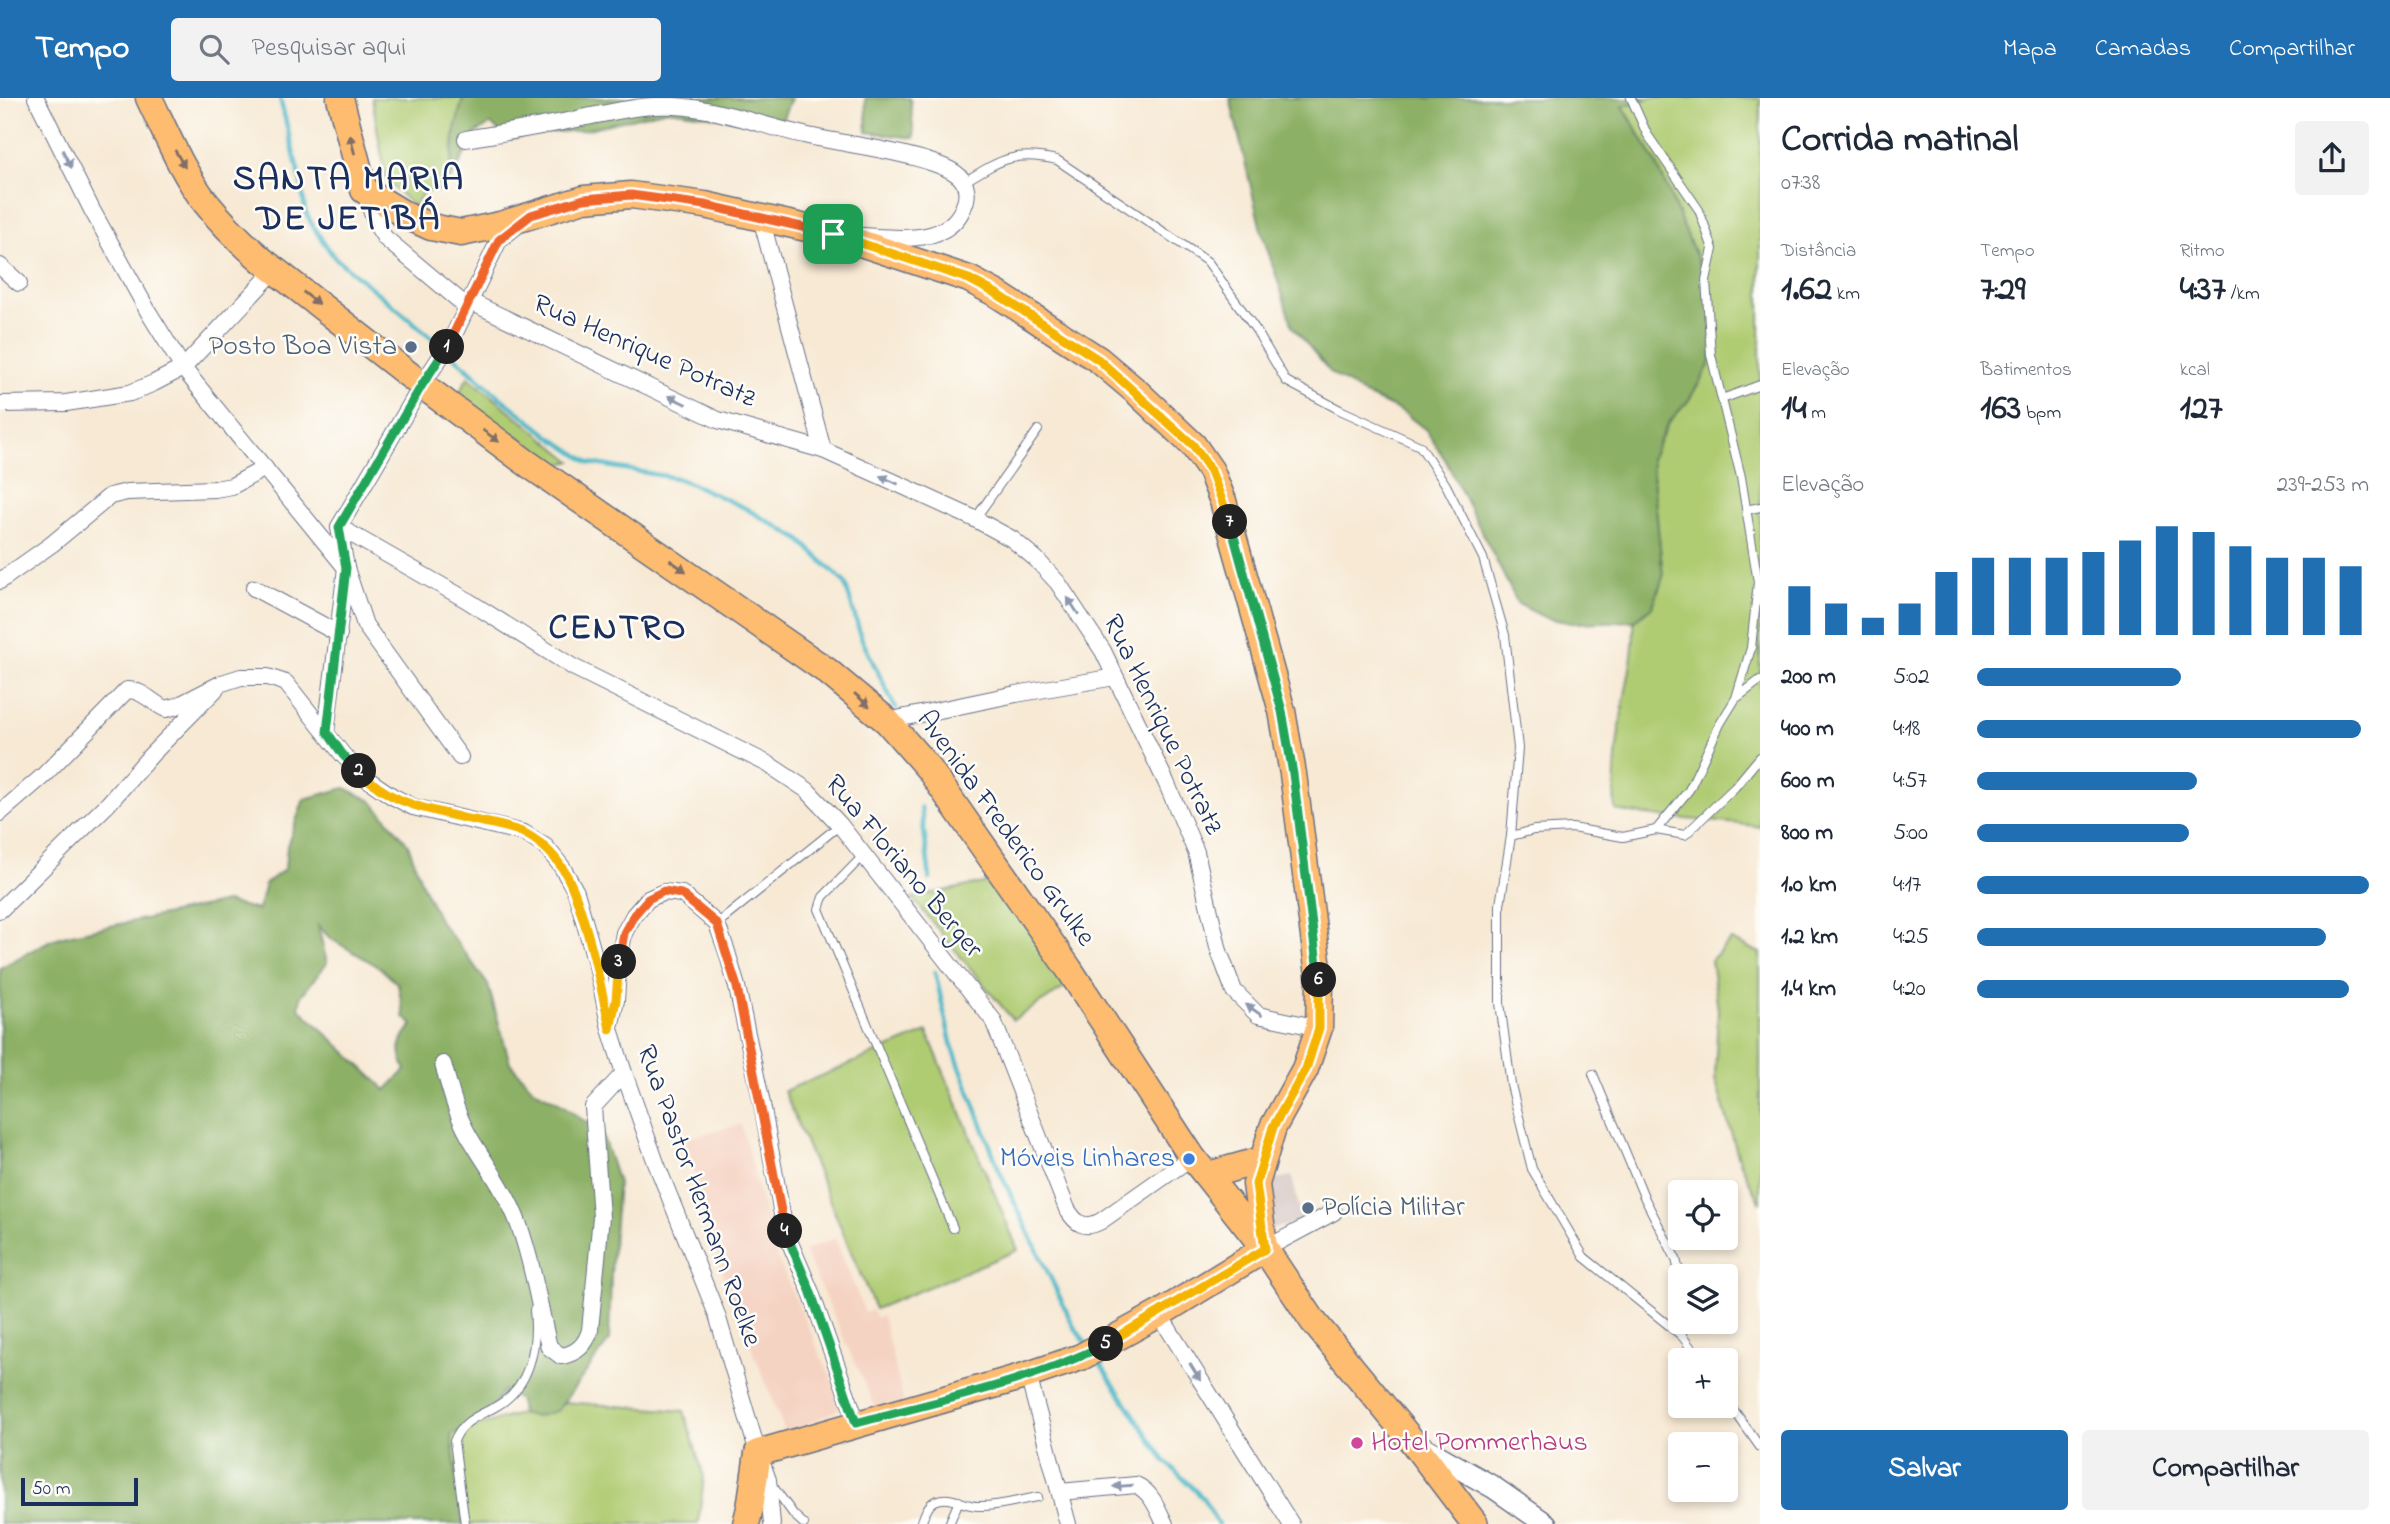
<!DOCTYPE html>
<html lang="pt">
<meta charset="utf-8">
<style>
:root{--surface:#fff;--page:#f2f2f3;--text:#1f2937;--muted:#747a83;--accent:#1f6fb2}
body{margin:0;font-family:"Indie Flower",sans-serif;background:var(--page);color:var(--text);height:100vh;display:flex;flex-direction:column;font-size:26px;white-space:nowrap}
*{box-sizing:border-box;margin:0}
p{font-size:23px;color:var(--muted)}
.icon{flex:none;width:38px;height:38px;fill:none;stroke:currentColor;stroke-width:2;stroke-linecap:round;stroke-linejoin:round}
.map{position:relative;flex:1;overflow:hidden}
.panel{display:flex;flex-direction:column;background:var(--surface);width:630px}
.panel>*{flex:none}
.controls{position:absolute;left:1668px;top:1082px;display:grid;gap:14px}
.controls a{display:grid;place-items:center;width:70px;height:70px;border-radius:7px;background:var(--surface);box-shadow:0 4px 10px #0003;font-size:35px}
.scale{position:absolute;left:21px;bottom:18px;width:117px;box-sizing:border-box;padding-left:7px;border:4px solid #1b2f5e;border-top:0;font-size:19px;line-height:24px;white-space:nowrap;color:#1b2f5e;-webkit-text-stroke:5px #fdfcf7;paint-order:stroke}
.pin{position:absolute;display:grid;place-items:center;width:60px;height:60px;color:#fff;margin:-30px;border-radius:14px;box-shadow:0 4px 10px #0006}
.km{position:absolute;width:35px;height:35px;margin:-18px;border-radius:50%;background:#222;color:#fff;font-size:19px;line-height:35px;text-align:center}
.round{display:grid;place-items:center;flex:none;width:74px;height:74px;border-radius:7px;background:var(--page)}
.summary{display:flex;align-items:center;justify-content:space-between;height:119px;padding:0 21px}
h1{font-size:38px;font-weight:700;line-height:52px}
.figures{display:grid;grid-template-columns:repeat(3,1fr);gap:10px;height:119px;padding:7px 21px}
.figures div{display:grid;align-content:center}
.figures b{font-size:35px;font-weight:700}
.figures small{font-size:19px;font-weight:400}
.figures p{font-size:19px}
.chart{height:196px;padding:14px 21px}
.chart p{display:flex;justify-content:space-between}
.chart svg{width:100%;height:126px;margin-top:7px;stroke:var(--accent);stroke-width:6}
.button{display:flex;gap:14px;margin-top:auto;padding:14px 21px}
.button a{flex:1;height:80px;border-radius:7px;background:var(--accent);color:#fff;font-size:28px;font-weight:700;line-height:80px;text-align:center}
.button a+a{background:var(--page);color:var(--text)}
ul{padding:0 21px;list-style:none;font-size:23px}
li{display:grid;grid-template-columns:112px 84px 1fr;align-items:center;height:52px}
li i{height:18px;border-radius:9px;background:var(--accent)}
header{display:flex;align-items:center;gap:42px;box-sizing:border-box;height:98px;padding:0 35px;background:var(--accent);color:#fff}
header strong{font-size:33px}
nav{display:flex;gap:38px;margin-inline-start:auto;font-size:24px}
.search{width:490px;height:63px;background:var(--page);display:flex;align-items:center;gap:18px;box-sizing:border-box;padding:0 24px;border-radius:7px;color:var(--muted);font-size:26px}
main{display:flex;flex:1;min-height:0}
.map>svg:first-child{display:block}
.built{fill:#f5d3c2}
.industrial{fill:#d1c0bd}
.green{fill:#b0cc73;stroke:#667e68;stroke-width:2}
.forest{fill:#8cb065;stroke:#547062;stroke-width:2;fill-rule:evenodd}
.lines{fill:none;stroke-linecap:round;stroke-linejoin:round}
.stream{stroke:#4eb9ca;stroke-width:4.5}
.service-casing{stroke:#687087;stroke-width:10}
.minor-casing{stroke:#687087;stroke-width:18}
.tertiary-casing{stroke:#687087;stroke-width:24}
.primary-casing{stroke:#687087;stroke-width:29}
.service{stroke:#fff;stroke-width:8}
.minor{stroke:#fff;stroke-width:16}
.tertiary{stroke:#fff;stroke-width:21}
.primary{stroke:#fdbc6f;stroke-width:26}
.oneway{fill:#816e66}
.oneway2{fill:#8d97ae}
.split-1-casing{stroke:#fff;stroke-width:14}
.split-2-casing{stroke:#fff;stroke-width:14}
.split-3-casing{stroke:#fff;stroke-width:14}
.split-4-casing{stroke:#fff;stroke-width:14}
.split-5-casing{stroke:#fff;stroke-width:14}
.split-6-casing{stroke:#fff;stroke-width:14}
.split-7-casing{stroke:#fff;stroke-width:14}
.split-8-casing{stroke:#fff;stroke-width:14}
.split-1{stroke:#f0652b;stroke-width:9}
.split-2{stroke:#22a559;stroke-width:9}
.split-3{stroke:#f5b400;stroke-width:9}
.split-4{stroke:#f0652b;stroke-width:9}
.split-5{stroke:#22a559;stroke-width:9}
.split-6{stroke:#f5b400;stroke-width:9}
.split-7{stroke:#22a559;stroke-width:9}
.split-8{stroke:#f5b400;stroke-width:9}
.service-dot{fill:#5c6f8a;stroke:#fdfcf7;stroke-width:2.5}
.shop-dot{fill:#3f7fe0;stroke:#fdfcf7;stroke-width:2.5}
.hotel-dot{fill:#d1479c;stroke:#fdfcf7;stroke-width:2.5}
.labels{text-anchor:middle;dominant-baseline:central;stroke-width:5;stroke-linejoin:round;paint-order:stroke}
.service-label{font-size:28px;fill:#4e5e75;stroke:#fdfcf7;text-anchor:end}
.street-label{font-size:28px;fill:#1b2f5e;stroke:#fdfcf7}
.shop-label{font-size:28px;fill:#366cbe;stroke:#fdfcf7;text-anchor:end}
.hotel-label{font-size:28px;fill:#b23c85;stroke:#fdfcf7;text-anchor:start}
.district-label{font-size:35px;font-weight:bold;letter-spacing:2px;fill:#1b2f5e;stroke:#fdfcf7}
</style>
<header>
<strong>Tempo</strong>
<div class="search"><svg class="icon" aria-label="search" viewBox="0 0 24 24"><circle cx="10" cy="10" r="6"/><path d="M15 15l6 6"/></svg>Pesquisar aqui</div>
<nav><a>Mapa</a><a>Camadas</a><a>Compartilhar</a></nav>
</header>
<main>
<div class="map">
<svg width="1760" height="1426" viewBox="0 0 1760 1426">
<rect width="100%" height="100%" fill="#fdfcf7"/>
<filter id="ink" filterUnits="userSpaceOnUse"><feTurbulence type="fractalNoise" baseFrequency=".0143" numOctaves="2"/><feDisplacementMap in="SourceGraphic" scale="14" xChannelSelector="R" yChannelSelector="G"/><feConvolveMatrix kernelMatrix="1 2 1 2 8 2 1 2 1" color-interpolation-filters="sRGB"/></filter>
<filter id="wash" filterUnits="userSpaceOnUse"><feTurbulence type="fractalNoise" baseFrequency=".00686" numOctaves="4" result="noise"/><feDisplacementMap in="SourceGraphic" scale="28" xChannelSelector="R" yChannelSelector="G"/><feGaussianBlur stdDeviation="1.57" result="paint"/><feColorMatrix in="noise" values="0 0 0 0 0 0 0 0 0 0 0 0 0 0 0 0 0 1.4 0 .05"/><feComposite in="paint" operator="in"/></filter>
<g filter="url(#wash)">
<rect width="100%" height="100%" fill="#f7e9d4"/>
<!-- built -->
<g class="built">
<polygon points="741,1026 777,1159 844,1309 786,1336 725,1183 685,1041"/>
<polygon points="835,1140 865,1215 872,1212 876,1220 882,1218 904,1304 876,1311 804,1153"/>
</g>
<!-- industrial -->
<polygon class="industrial" points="1292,1078 1302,1124 1270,1131 1261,1084"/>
<!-- green -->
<g class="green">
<polygon points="372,0 463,0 455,31 449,83 442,92 424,93 414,109 386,82"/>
<path d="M1649,0H1760V729C1712,721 1663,722 1615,712C1613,681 1616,651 1621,620C1626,587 1635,557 1634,523L1653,508L1663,479L1651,361L1668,325L1689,302L1711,193L1657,67L1623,8Z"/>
<polygon points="468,279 572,363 558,367 458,297"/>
<polygon points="1001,781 1072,885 1013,922 912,800"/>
<polygon points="1731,842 1760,855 1760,1106 1740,1064 1715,981 1718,911 1711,862"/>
<polygon points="927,934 1018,1152 875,1211 784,993"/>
<polygon points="564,1304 684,1313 704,1379 698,1426 439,1426 428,1341"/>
</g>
<!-- forest -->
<g class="forest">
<polygon points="463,0 791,0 780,28 668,12 584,32 532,36 509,42 491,26 476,35 450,83 455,31"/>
<polygon points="865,0 910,0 914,40 867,34"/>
<polygon points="1230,0 1649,0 1623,8 1657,67 1711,193 1717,232 1710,266 1689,302 1668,325 1651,361 1663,479 1653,508 1634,523 1572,525 1546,520 1518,506 1446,363 1426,332 1403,314 1364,296 1331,275 1293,229 1261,132"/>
<path d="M345,690L372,703L408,746L422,786L440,824L466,856L488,887L510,965L534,992L557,1003L602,1036L618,1085L611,1175L609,1243L557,1313L535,1319L521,1315L519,1302L504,1292L488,1316L451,1337L463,1426H0V870L51,842L67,837L226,804L258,812L265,786L285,771L287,748L304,701ZM318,828L331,841L379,869L398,886L404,919L413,927C398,942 397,953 406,972L386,992L299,910L301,898L327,865Z"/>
</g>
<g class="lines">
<!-- stream -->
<g class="stream">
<polyline points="280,0 302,89 305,113 314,130 334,159 442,248"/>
<polyline points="449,254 497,297 552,340 590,365 676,380 692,386 743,409 799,441 845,485 862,542 896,611"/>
<polyline points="921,709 930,781"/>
<polyline points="935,874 951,945 1000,1074 1073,1227 1087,1247"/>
<polyline points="1096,1260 1164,1362 1203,1400 1218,1426"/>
</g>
</g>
</g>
<g filter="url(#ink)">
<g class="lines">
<defs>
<g id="service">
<polyline points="1631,0 1647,36 1699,112 1713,151 1706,182 1711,257 1741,379 1758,484 1751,550 1736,600 1720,626 1689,692 1656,732 1623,739 1572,730 1534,732 1511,738 1500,807 1500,905 1511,987 1532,1071 1584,1159 1682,1238 1700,1262"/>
<path d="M964,84C1000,62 1014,52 1057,62L1208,164L1256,232L1286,283L1340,312L1420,348L1446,387L1483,460L1505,537L1518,650L1511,738"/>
<polyline points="1722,301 1760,287"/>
<polyline points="1746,412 1760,409"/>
<polyline points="975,421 1038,332"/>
<polyline points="1738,599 1760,582"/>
<polyline points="1656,732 1685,737 1735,689 1760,659"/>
<polyline points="864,757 823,799 819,811 953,1130"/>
<polyline points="717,826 840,727"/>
<polyline points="1593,976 1645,1101 1676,1161 1680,1178"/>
<polyline points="1682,1238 1683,1223"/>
<polyline points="1726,1301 1760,1349"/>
<polyline points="772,1387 794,1417 804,1426"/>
<path d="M465,1426L454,1343C462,1323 476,1319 495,1309C530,1290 538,1249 534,1212"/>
<path d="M921,1426C924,1418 927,1407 935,1403C950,1396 964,1408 978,1408C998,1409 1019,1402 1038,1399"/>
<polyline points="949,1426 959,1403"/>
</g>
<g id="minor">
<polyline points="36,0 92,112 149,215 183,270 346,470 365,527 460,659"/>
<path d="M466,41C506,34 547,28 586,19C609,15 631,9 654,8C707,5 754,26 804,37C843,46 886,50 924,62C936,66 959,72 964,85C968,93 967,102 963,110C947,148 896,140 863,138"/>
<polyline points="364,92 376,126 385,140 466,208"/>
<polyline points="761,120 823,352"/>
<polyline points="0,168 19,185"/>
<polyline points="469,203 718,322 823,352 894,384 975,421 1012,441 1036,461 1058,485 1103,553 1166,684 1196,754 1219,853 1234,893 1258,917 1319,930"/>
<polyline points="0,306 66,305 130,295 154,285 183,270 275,172"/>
<path d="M339,429L465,501L573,569L768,666L807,692L840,727L993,922L1067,1111C1076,1126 1085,1132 1101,1123L1192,1059"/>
<polyline points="0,483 52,446 110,398 127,394 215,391 232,388 265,370"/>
<polyline points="254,490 339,536"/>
<polyline points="887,623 1016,596 1115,579"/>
<polyline points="326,634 346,470 339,429 422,287 451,243 499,142 518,127"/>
<path d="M0,715L43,678L127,592C143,592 152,605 166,611L177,608L222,585L241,579H268L286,585L343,657L367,681L392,698L413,709L524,735L546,749L562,769L576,794L598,872L610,931L624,975L656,1065L717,1217L758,1355L768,1382L772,1426"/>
<polyline points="0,812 108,706 151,657 215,592"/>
<polyline points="611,925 616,902 618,868 624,835 634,817 648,801 664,794 682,796 717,826 727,854 737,889 762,1006 785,1133 810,1192 857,1325"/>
<path d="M443,966C450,991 456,1016 469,1038C484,1064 503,1088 515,1117C531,1155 539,1208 549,1249L561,1258C576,1256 586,1247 590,1232L601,1119L593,1009L624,975"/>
<polyline points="1265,1151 1334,1114"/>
<polyline points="1159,1216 1291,1426"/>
<polyline points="1028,1277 1068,1426"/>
<path d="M1060,1394L1136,1387C1152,1394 1158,1412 1165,1426"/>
</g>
<polyline id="tertiary" points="1417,1346 1493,1389 1546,1426"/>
<g id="primary">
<path d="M149,0C166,35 182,74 206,105C223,126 242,145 263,163L422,287L524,363L827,573L887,623L929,671L1069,871L1192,1059L1265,1151L1313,1223L1412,1343L1475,1426"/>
<polyline points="340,0 364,92 407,118 431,129 461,135 500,127 584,101 631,97 705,107 833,136 969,181 997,196 1099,262 1138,295 1193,347 1211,373 1223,403 1282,613 1293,676 1320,885 1319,930 1305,971 1273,1029 1256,1086 1264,1149"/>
<polyline points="1208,1077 1262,1062"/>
<polyline points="746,1426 750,1410 758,1355 1028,1277 1081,1259 1159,1216 1265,1151"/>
</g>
</defs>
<!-- service casing -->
<use href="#service" class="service-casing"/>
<!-- minor casing -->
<use href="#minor" class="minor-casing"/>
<!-- tertiary casing -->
<use href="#tertiary" class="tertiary-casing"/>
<!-- primary casing -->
<use href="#primary" class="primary-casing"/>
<!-- service -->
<use href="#service" class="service"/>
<!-- minor -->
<use href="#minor" class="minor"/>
<!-- tertiary -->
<use href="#tertiary" class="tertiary"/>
<!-- primary -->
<use href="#primary" class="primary"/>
</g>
<!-- one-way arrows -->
<defs><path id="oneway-solid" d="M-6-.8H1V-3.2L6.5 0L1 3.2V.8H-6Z" transform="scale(1.75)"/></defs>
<g class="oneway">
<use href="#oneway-solid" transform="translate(352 46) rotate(-105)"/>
<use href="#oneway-solid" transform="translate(180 61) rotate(60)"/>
<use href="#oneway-solid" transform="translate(311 200) rotate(38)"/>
<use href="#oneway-solid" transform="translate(491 338) rotate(36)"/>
<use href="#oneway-solid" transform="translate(678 468) rotate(35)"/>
<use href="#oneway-solid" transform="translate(862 602) rotate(41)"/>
</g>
<g class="oneway2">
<use href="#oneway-solid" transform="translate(67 61) rotate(63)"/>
<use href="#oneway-solid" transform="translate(677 302) rotate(-155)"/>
<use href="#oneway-solid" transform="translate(889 382) rotate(-156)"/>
<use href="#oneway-solid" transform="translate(1073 508) rotate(-123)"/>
<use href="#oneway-solid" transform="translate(1254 912) rotate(-145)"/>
<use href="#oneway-solid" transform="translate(1195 1274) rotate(58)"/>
<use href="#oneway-solid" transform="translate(1123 1388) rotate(176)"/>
</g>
</g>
<g class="lines" filter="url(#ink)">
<defs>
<polyline id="split-1" points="447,249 499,142 531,117 584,101 631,97 705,107 833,136"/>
<polyline id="split-2" points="359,673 343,657 327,634 346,470 339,429 422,287 447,249"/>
<path id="split-3" d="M359,673C391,705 418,709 459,719C476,723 512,728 526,736C567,759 576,796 588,837C597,868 603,899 610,931L616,902L619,864"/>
<polyline id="split-4" points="619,864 624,835 634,817 648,801 664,793 681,796 717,826 737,889 785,1133"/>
<path id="split-5" d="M785,1133L810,1192L856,1325C938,1303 1031,1284 1106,1246"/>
<polyline id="split-6" points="1106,1246 1265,1151 1256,1086 1273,1029 1306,971 1319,930 1319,882"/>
<polyline id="split-7" points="1230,424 1282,613 1293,676 1319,882"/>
<polyline id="split-8" points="833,136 969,181 997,196 1099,262 1193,347 1211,373 1230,424"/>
</defs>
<!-- split-1 casing -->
<use href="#split-1" class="split-1-casing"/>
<!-- split-2 casing -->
<use href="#split-2" class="split-2-casing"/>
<!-- split-3 casing -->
<use href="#split-3" class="split-3-casing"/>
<!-- split-4 casing -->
<use href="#split-4" class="split-4-casing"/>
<!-- split-5 casing -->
<use href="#split-5" class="split-5-casing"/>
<!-- split-6 casing -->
<use href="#split-6" class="split-6-casing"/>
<!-- split-7 casing -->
<use href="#split-7" class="split-7-casing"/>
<!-- split-8 casing -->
<use href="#split-8" class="split-8-casing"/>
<!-- split-1 -->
<use href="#split-1" class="split-1"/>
<!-- split-2 -->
<use href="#split-2" class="split-2"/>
<!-- split-3 -->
<use href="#split-3" class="split-3"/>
<!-- split-4 -->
<use href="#split-4" class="split-4"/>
<!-- split-5 -->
<use href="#split-5" class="split-5"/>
<!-- split-6 -->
<use href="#split-6" class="split-6"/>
<!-- split-7 -->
<use href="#split-7" class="split-7"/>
<!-- split-8 -->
<use href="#split-8" class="split-8"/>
</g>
<!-- markers -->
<g class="service-dot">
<circle cx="411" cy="249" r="7"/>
<circle cx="1308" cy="1110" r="7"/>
</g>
<circle class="shop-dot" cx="1189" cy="1061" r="7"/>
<circle class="hotel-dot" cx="1357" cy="1345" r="7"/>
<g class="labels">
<!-- service labels -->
<g class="service-label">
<text x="397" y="249">Posto Boa Vista</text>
<text x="1322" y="1110" text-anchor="start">Polícia Militar</text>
</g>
<!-- street labels -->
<g class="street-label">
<text transform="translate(644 254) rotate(24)">Rua Henrique Potratz</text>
<text transform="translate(1162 627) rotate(64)">Rua Henrique Potratz</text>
<text transform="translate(1005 731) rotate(54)">Avenida Frederico Grulke</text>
<text transform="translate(903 769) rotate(50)">Rua Floriano Berger</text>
<text transform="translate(698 1098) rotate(70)">Rua Pastor Hermann Roelke</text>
</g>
<!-- shop labels -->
<g class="shop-label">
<text x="1175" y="1061">Móveis Linhares</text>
</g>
<!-- hotel labels -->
<g class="hotel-label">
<text x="1371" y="1345">Hotel Pommerhaus</text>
</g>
<!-- district labels -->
<g class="district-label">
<text x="349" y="82">SANTA MARIA<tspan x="349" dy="40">DE JETIBÁ</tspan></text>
<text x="618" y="531">CENTRO</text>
</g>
</g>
</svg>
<div class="controls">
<a><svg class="icon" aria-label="locate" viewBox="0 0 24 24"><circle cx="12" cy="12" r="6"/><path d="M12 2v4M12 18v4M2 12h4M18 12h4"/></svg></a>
<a><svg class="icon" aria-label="layers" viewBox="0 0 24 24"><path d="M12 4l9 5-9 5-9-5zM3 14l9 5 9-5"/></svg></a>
<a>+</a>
<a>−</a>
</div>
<div class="scale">50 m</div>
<div class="pin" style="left:833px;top:136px;background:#1e9e55"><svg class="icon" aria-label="arrive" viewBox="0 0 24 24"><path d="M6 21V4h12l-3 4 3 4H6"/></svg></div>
<b class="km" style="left:447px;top:249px">1</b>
<b class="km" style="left:359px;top:673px">2</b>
<b class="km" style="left:619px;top:864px">3</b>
<b class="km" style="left:785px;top:1133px">4</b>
<b class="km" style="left:1106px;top:1246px">5</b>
<b class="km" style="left:1319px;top:882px">6</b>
<b class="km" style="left:1230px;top:424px">7</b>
</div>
<section class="panel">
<div class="summary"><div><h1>Corrida matinal</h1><p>07:38</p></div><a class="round"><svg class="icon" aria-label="share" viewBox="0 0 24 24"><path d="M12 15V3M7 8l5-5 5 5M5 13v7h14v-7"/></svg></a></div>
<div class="figures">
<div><p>Distância</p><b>1.62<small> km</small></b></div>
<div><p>Tempo</p><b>7:29</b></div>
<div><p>Ritmo</p><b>4:37<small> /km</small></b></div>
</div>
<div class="figures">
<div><p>Elevação</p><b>14<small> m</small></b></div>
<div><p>Batimentos</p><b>163<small> bpm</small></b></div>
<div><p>kcal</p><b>127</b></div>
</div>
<div class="chart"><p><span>Elevação</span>239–253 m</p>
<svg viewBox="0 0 160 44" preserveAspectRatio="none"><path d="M5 44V27M15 44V33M25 44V38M35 44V33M45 44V22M55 44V17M65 44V17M75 44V17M85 44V15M95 44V11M105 44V6M115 44V8M125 44V13M135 44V17M145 44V17M155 44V20"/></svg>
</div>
<ul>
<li><b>200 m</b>5:02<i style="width:52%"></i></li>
<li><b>400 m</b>4:18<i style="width:98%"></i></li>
<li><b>600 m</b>4:57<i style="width:56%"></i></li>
<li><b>800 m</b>5:00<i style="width:54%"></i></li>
<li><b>1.0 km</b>4:17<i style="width:100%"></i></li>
<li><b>1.2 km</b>4:25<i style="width:89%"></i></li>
<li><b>1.4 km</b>4:20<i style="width:95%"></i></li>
</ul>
<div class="button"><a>Salvar</a><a>Compartilhar</a></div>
</section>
</main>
